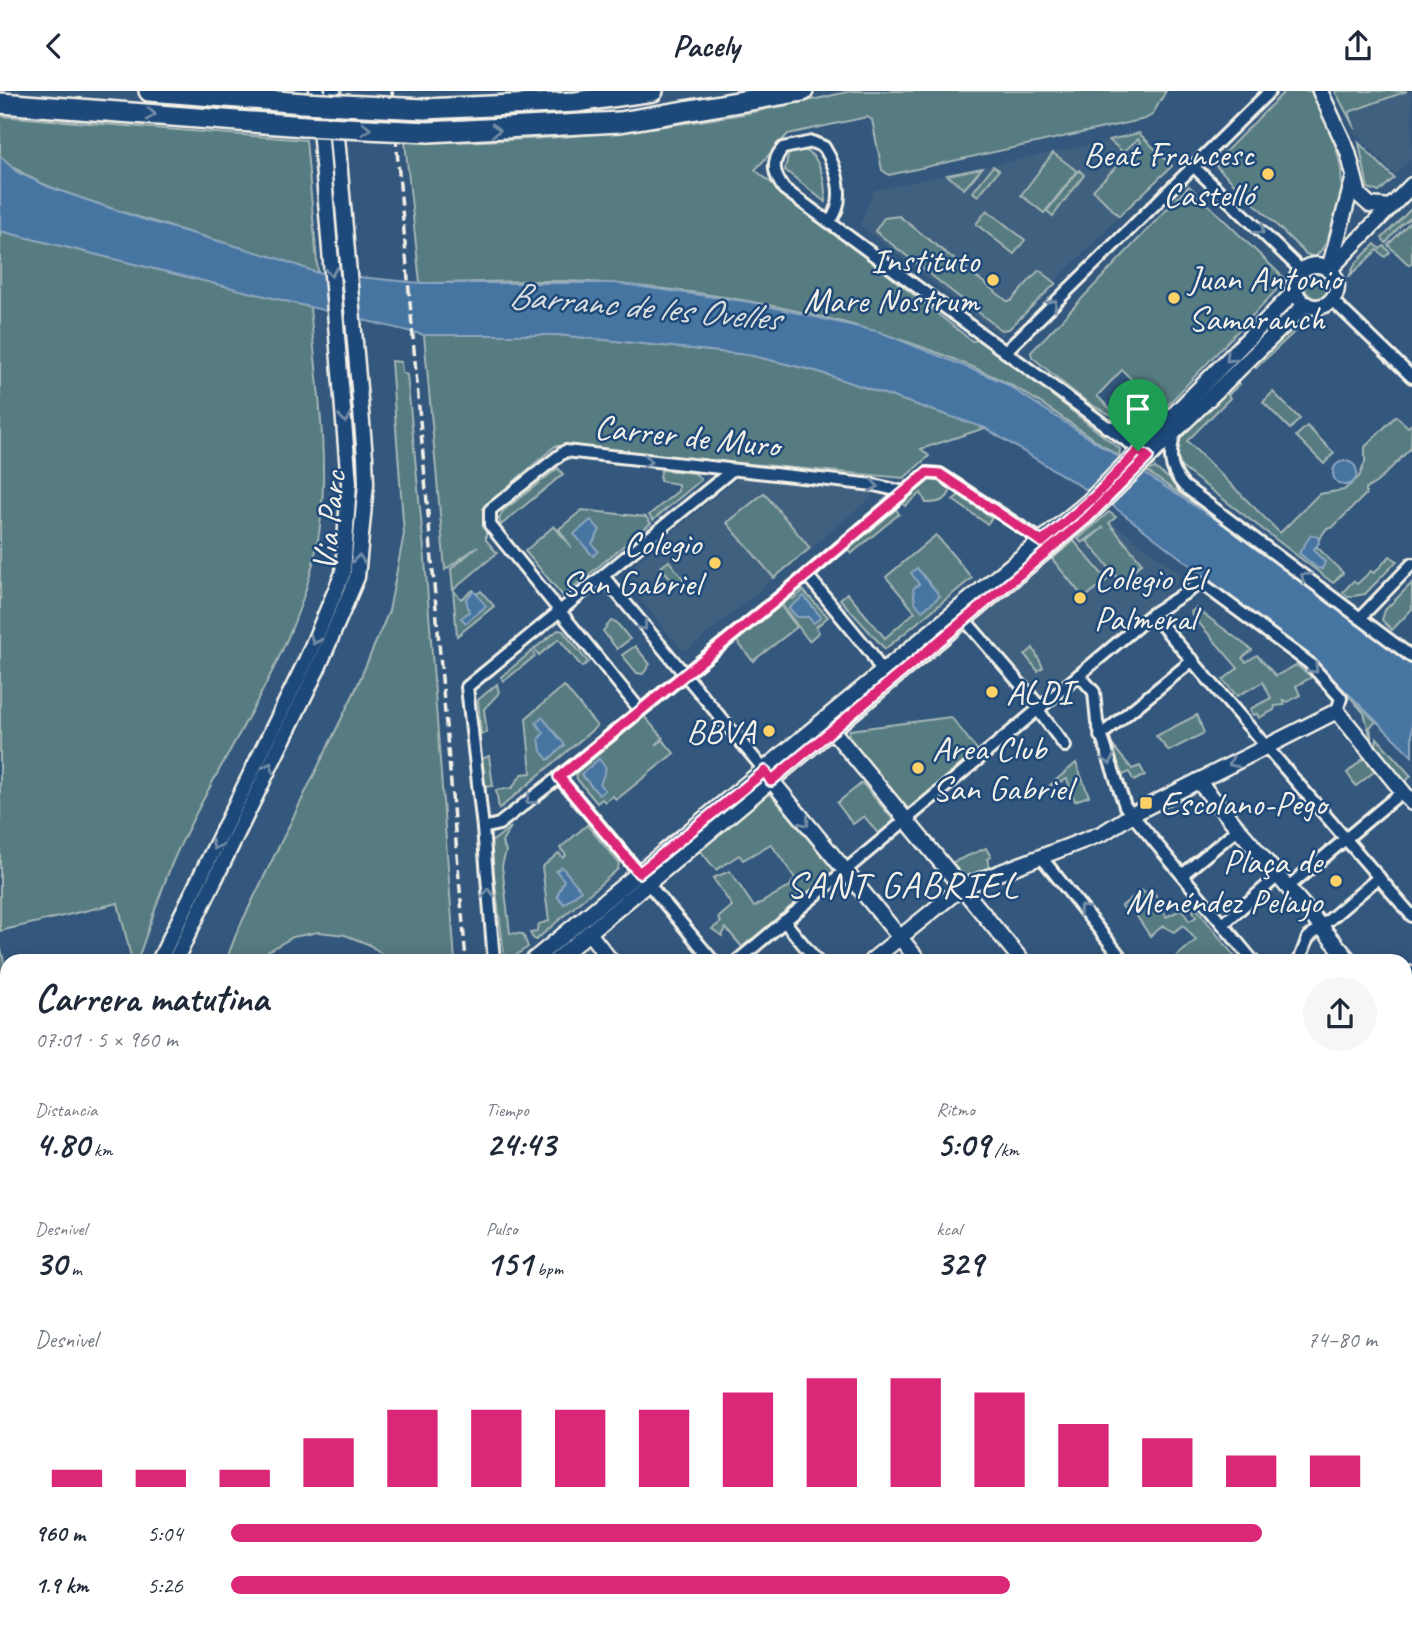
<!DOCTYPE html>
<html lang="es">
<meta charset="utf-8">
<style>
:root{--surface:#fff;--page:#f6f6f7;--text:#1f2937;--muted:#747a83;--accent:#db2777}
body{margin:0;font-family:Caveat,sans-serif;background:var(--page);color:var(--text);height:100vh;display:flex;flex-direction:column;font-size:26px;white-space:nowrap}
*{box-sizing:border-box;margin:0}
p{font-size:23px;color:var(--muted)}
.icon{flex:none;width:38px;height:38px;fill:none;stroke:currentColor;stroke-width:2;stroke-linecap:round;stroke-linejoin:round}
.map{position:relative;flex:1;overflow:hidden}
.side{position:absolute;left:0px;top:863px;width:1412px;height:674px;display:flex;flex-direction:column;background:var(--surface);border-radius:21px 21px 0 0;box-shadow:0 4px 18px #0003}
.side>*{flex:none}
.pin{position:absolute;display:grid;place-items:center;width:60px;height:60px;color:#fff;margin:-72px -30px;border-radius:50% 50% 50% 0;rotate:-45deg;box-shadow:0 0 7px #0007}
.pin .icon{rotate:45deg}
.round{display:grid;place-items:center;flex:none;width:74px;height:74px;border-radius:37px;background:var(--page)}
.headline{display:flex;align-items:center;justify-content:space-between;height:119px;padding:0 35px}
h1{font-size:38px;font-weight:600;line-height:52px}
.figures{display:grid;grid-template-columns:repeat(3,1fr);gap:10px;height:119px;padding:7px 35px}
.figures div{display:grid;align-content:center}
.figures b{font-size:35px;font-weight:600}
.figures small{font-size:19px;font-weight:400}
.figures p{font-size:19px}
.chart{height:196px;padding:14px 35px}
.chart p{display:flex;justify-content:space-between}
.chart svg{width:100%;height:126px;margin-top:7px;stroke:var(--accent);stroke-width:6}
ul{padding:0 35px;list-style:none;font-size:23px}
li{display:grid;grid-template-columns:112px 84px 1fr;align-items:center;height:52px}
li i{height:18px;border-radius:9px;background:var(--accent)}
header{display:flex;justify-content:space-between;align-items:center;height:91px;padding:0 35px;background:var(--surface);font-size:32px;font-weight:600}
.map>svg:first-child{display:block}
.built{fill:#41607f}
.green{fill:#567b81;stroke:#a5b6b4;stroke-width:2;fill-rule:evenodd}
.water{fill:#4774a2;stroke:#8ca6be;stroke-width:2}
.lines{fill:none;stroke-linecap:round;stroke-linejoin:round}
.street-casing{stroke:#f4f1e8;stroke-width:16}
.secondary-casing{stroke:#f4f1e8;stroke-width:19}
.primary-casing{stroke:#f4f1e8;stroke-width:21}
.highway-casing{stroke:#f4f1e8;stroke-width:24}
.street{stroke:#1f4a7a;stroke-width:10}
.secondary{stroke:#1f4a7a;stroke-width:14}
.primary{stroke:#1f4a7a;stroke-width:16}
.highway{stroke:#1f4a7a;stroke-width:19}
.rail{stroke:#f4f1e8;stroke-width:3.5;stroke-dasharray:10 5;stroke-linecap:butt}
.highway-bridge-casing{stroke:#f4f1e8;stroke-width:24;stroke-linecap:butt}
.highway-bridge{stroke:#1f4a7a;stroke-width:19}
.oneway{stroke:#748da6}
.route-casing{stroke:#fff;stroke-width:14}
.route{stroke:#db2777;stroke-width:9}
.poi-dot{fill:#ffd166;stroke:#1f4a7a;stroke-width:2.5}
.labels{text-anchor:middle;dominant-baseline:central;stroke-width:5;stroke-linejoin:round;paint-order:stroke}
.poi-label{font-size:35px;fill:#f4f1e8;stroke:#1f4a7a;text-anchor:end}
.street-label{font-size:35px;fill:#f4f1e8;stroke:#1f4a7a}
.water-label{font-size:37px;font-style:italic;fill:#dadede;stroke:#1f4a7a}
.neighbourhood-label{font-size:37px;letter-spacing:2px;fill:#f4f1e8;stroke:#1f4a7a}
</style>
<header><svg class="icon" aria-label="back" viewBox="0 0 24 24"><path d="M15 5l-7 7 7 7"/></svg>Pacely<svg class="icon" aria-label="share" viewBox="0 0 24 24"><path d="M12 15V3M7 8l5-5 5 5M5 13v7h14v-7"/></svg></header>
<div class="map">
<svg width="1412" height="1535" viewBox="0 0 1412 1535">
<rect width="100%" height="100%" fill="#33577d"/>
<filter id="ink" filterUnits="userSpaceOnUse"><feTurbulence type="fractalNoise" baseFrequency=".0143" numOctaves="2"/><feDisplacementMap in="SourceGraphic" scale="14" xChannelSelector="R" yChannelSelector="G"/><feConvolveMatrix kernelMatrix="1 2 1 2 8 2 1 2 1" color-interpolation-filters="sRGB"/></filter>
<g filter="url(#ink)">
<!-- built -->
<g class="built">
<polygon points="1335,0 1412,0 1412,67 1395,84 1355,42"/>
<polygon points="1134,44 1168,76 1001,245 860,134 874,99"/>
<polygon points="739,386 870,400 872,406 688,559 681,558 623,488 623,483"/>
<polygon points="1097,426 1107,428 1180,482 1178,492 1045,603 1037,601 979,531 981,523"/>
</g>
<!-- green -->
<g class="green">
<path d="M851,0H1166L1152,24L1145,28L889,84L882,79L872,29L867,26L788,43L755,79L972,250L982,249L1120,358L1119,365C1080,340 1041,309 999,288C880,231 747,204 616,193C552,187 485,192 420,192L405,51C555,52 704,36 851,0Z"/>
<path d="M1285,0H1311C1334,48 1353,80 1334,134C1329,146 1325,157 1315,166L1306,163L1216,75L1219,67Z"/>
<polygon points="1335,0 1407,0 1349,21 1355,38"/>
<path d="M0,25L306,49L318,182C245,155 169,138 96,112C61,100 28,91 0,65Z"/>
<polygon points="1139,42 1172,75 1119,125 1093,99 1141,51 1138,48 1123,61 1109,49"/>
<polygon points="1359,52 1394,87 1379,101 1368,97"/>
<path d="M799,58C821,60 826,93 825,111L785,79L788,64Z"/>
<polygon points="1053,62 1077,80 1044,122 1021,104"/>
<polygon points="993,75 999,79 978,105 973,101"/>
<polygon points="982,77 964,98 947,84"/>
<polygon points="1079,79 1084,84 1053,125 1047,120"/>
<path d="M1189,95L1286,189L1161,321C1120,352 1064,291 1032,266L1031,261ZM1122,279L1146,303L1132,317L1138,323L1132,329L1126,323L1121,328L1097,305Z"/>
<polygon points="1412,117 1412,126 1401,134 1386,152 1382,147"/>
<polygon points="987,119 1025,149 1014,163 976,133"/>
<polygon points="899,125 1007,210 1011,210 1039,179 1056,192 1009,238 1001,239 875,140 884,127"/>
<polygon points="1412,129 1412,171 1409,174 1388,154"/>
<path d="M0,140L310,216C316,286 328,357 321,427C308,553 222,657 173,770C160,802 149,837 137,870H132L118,812L0,840Z"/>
<polygon points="1375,153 1380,158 1384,155 1390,161 1385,166 1377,159 1349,186 1355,173"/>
<circle cx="1317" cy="195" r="12"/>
<polygon points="1298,227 1305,231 1256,277 1252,272"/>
<polygon points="424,244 558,244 749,264 816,280 985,337 921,358 929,365 904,387 555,355 486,415 486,449 497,462 453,499 451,478 478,455 445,479"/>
<polygon points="391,270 401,271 402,281 407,284 425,469 455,870 392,870 368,853 345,844 318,841 293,846 251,870 226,870 237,841 355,600 389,520 404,443"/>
<path d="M1235,290L1240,293L1228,304L1230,307L1187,350L1280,442L1319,403L1344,399L1359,386L1365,371V356L1396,325L1408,336L1412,333L1411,357L1377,391L1366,398V403L1332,437H1327L1315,454L1343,482L1333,492L1181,376C1178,367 1174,359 1178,349C1187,327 1218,306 1235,290Z"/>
<polygon points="1273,301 1300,328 1290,338 1263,311"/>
<polygon points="1307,335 1334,362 1324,373 1296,345"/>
<polygon points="558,377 563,383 501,434 499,428 503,420"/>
<polygon points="1155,377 1260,457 1146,380"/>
<polygon points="661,379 695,382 701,389 653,429 649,424 678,400 678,393 660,390"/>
<path d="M933,386L951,398C948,410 938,412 926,412L921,402L905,415L902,412Z"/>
<polygon points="764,402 810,457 774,487 727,432"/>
<polygon points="959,404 992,427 987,433 953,409"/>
<polygon points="896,418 899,423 851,463 848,458"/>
<polygon points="582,419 646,426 651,432 563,505 525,460 554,435 571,456 559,438"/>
<polygon points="1109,421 1116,426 1109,432 1142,472 1120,490 1087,450 1104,436 1082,452 1078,448"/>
<polygon points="936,444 972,487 885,558 840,508 847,502 885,547 915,521 886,486"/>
<polygon points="1074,450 1107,489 1084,507 1052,468"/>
<polygon points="1390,465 1397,470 1365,503 1348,506 1343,501 1353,490 1357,493 1371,480 1374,482"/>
<polygon points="669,470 684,489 677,495 661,476"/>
<polygon points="1412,492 1412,518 1392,539 1382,529 1385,519"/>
<polygon points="800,496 828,526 816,536 819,541 809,550 780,511 789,504 793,508 803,500"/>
<polygon points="453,499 461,508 473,499 477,503 481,500 494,515 457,545"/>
<polygon points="779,513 797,536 753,570 735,548"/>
<polygon points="1196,517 1252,559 1242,567 1246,571 1257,564 1276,585 1296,574 1312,586 1296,595 1300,604 1288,611 1283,609 1285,614 1275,615 1274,619 1259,627 1257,623 1253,624 1250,618 1271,607 1263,591 1237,605 1223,589 1238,577 1192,524 1191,521"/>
<polygon points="611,530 616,531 630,548 617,558 603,540"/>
<polygon points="558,539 563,540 588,571 582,576 559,548 539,564 534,558"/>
<polygon points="635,555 650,573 643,583 637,582 622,564"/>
<polygon points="1033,557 1043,576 1038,580 1025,564"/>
<polygon points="532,560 535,565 504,590 501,586"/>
<polygon points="1330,583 1376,631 1370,636 1372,651 1364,622"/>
<polygon points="497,593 499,602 484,618 487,642 481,643 478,609"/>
<polygon points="564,595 597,635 499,718 496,699 512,697 522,683 531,682 526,627"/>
<polygon points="1197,624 1204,642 1169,660 1156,645"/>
<polygon points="644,625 663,647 656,654 663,649 674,662 616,709 613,705 605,711 602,708 597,712 577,688 576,682"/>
<polygon points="951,626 981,664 913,721 907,720 847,648 850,639"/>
<polygon points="1377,647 1411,685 1405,691 1375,657"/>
<polygon points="1108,649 1132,678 1140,675 1145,684 1134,690 1129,681 1117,687"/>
<polygon points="489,665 493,695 485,696 482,668"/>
<polygon points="1364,667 1375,680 1356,695 1347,682"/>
<polygon points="1076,672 1089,705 1075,710 1067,688 1049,695"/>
<polygon points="862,692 896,732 880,745 864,725 853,733 837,712"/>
<polygon points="768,700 838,784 755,851 752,848 742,856 726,837 722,845 712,838 721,831 718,827 732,815 713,787 730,780 754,816 790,795 795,787 771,753 743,769 739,764 716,779 698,757"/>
<polygon points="587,734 619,772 618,778 536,849 533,847 530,842 536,841 539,833 549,830 542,776 559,762 563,767 566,764 560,757"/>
<polygon points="511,736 502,751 506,760 502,775 510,842 523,843 528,856 510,868 504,863 490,752"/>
<polygon points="986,757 991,766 987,768 990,778 964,788 951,772"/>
<polygon points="1152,798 1156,805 1144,807 1127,823 1122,815 1141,799 1145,802"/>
<polygon points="1153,812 1163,817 1166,826 1182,818 1189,830 1196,826 1190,813 1193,813 1238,870 1171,870 1196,849 1183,834 1174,841 1163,835 1150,845 1134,821 1141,814 1146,819"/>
<polygon points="0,854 7,883 7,1108 0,1124"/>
<polygon points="1412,1076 1412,1155 1405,1162 1405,1081"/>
<polygon points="0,1172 7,1175 7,1530 859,1530 873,1535 0,1535"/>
<polygon points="935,1530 1107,1530 1104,1535 937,1535"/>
</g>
<!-- water -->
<g class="water">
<polygon points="0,65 17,81 49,96 142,128 277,167 318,182 420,192 614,192 750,211 880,241 1001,290 1260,457 1412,573 1412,665 1320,575 1268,534 1113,415 985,337 816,280 749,264 558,244 424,244 0,140"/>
<circle cx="1345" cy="382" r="12"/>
<polygon points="591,429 600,439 592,453 598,460 593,465 574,443"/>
<polygon points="1311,444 1318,446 1319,452 1313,459 1325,471 1322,478 1317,477 1299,462"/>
<polygon points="917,477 940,505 922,520 915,511 913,498 919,493 911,482"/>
<polygon points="474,500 486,515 466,532 461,527 469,521 466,508"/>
<polygon points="804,505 821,526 814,532 808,526 797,526 789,517"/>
<polygon points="542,626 565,654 548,669 541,660 539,647 544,642 536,632"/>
<polygon points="599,668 606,677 600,694 605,699 599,704 581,683"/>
<polygon points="562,776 581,799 564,813 557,805 564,789 556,780"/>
<polygon points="1412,1225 1412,1535 1217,1535 1220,1530 1405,1530 1405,1234"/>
</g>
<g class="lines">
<defs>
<g id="street">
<polyline points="1193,75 1302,180"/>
<path d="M830,130C847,110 837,77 824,56L812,51L783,57C770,71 774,84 784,98L1143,362"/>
<polyline points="1331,208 1412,286"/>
<polyline points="1005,261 1270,0"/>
<polyline points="1106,336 1151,334 1166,326"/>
<path d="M1175,341C1169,363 1168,377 1184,395L1412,566"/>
<polyline points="807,484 871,562 884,585"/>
<polyline points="603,485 765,680"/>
<polyline points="965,521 965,529 1041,617"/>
<polyline points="1152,523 1412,825"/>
<polyline points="1360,527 1412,473"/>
<polyline points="1079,584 1094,601 1097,631 1125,715 1253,870"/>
<polyline points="640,619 490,434 490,419 565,360 874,394 904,401"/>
<polyline points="1038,619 1065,655"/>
<polyline points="1100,645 1193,569"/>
<polyline points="559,686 713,870"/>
<polyline points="483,737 499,733 559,686 807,484 927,382 940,383 1044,451"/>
<polyline points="1042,767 1124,870"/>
<polyline points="1182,784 1239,737"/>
<polyline points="1288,796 1403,700"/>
<polyline points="784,830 817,870"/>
<polyline points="1223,833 1278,785"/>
<polyline points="494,870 483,737 467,596 731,380"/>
<polyline points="737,870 1152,523 1201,492 1309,572 1341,607 1337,620"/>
<polyline points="1299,870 1308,847 1379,786"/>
<polyline points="1405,887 1412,881"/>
<polyline points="1405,1007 1412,1000"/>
<polyline points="1405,1073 1412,1067"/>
</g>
<g id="secondary">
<polyline points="1320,0 1348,61 1359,104 1370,114 1390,116"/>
<polyline points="1330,174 1353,89"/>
<circle cx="1316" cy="195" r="21"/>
<polyline points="1329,179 1412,94"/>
<polyline points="833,640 1022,870"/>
<polyline points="767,684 919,870"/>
<polyline points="1198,690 1350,870"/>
<polyline points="589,842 611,870"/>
<polyline points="159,870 305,572 343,482 349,392 317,0"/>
<polyline points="175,870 318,577 357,486 366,393 365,366 333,0"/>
<polyline points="532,870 1089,410 1295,200"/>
<polyline points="555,870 1086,427 1306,213"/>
<polyline points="871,870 962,796 1103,742 1133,723 1337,620 1412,712"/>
<polyline points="1405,934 1412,942"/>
<polyline points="905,1530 922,1535"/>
</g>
<g id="primary">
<polyline points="1405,1041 1412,1033"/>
<polyline points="1405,1057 1412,1050"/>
<polyline points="1147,1535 1149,1530"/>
<polyline points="1161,1535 1163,1530"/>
</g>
<g id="highway">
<polyline points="149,0 303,12"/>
<polyline points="0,12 304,35"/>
<polyline points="424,18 576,11 653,0"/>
<polyline points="428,41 620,31 803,0"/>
</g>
</defs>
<!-- street casing -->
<use href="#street" class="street-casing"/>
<!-- secondary casing -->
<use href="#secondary" class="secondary-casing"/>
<!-- primary casing -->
<use href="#primary" class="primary-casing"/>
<!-- highway casing -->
<use href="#highway" class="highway-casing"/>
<!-- street -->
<use href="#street" class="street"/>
<!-- secondary -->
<use href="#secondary" class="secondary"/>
<!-- primary -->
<use href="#primary" class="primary"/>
<!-- highway -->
<use href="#highway" class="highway"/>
<!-- rail -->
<g class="rail">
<polyline points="392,0 466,869"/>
<polyline points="1405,1188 1412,1178"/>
<polyline points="1199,1535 1201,1530"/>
</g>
<defs>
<g id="highway-bridge">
<polyline points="303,12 424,18"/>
<polyline points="304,35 428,41"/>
</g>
</defs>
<!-- highway-bridge casing -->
<use href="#highway-bridge" class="highway-bridge-casing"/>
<!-- highway-bridge -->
<use href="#highway-bridge" class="highway-bridge"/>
</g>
<!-- one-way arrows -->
<defs><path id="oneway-chevron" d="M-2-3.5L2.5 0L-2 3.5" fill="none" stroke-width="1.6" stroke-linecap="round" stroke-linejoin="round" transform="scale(1.75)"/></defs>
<g class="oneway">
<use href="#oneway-chevron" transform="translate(151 23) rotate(4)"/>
<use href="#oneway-chevron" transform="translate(366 38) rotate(3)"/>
<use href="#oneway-chevron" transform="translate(496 39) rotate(-2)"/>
<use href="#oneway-chevron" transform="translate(1260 139) rotate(44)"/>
<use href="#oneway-chevron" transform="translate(331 181) rotate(85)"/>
<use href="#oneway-chevron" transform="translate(1053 213) rotate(-45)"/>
<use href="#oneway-chevron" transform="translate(1230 267) rotate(134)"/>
<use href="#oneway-chevron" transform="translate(345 327) rotate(86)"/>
<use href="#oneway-chevron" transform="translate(648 370) rotate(7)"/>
<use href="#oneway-chevron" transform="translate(874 395) rotate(10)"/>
<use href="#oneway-chevron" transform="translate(359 468) rotate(-84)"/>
<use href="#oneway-chevron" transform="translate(1305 486) rotate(-143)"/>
<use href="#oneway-chevron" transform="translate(643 535) rotate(51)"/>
<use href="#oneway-chevron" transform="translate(315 549) rotate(113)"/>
<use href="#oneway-chevron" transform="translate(1314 578) rotate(45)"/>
<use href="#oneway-chevron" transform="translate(1109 669) rotate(71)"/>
<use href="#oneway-chevron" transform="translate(1233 672) rotate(153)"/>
<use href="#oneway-chevron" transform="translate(269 676) rotate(-64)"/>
<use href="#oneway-chevron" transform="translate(530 709) rotate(142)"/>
<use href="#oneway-chevron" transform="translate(805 731) rotate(51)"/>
<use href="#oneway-chevron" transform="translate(216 754) rotate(116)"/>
<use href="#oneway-chevron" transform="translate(488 802) rotate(-94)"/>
<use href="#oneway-chevron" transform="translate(1083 818) rotate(-129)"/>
</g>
</g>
<g class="lines" filter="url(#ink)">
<defs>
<polygon id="route" points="1138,360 1148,366 1086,428 771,690 765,680 639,782 559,686 807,484 927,382 940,383 1042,451 1094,406"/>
</defs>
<!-- route casing -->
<use href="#route" class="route-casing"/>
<!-- route -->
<use href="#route" class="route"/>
</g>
<!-- markers -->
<g class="poi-dot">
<circle cx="1268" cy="83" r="7"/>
<circle cx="993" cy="189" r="7"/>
<circle cx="1174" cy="207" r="7"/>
<circle cx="715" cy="472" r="7"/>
<circle cx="1080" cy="507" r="7"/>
<circle cx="992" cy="601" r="7"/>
<circle cx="769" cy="640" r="7"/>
<circle cx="918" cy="677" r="7"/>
<rect x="1139" y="705" width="14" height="14" rx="3.5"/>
<circle cx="1336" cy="790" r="7"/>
</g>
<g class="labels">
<!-- poi labels -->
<g class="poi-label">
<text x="1254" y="63">Beat Francesc<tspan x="1254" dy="40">Castelló</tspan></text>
<text x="979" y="169">Instituto<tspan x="979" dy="40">Mare Nostrum</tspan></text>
<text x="1188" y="187" text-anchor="start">Juan Antonio<tspan x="1188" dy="40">Samaranch</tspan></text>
<text x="701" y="452">Colegio<tspan x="701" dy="40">San Gabriel</tspan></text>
<text x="1094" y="487" text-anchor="start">Colegio El<tspan x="1094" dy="40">Palmeral</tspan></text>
<text x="1006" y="601" text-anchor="start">ALDI</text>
<text x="755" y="640">BBVA</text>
<text x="932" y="657" text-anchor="start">Area Club<tspan x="932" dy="40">San Gabriel</tspan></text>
<text x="1160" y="712" text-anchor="start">Escolano-Pego</text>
<text x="1322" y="770">Plaça de<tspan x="1322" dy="40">Menéndez Pelayo</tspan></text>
</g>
<!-- street labels -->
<g class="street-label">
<text transform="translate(687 345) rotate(6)">Carrer de Muro</text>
<text transform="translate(329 430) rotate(-84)">Via Parc</text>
</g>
<!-- water labels -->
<g class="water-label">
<text transform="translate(644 215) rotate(5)">Barranc de les Ovelles</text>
</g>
<!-- neighbourhood labels -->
<g class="neighbourhood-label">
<text x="903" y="793">SANT GABRIEL</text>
</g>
</g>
</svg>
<div class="pin" style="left:1138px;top:360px;background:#1e9e55"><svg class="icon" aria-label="arrive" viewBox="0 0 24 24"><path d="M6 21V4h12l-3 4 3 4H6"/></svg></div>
<section class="side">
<div class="headline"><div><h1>Carrera matutina</h1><p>07:01 · 5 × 960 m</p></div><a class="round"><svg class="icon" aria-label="share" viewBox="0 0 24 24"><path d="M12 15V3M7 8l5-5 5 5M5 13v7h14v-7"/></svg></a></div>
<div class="figures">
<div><p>Distancia</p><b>4.80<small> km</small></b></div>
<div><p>Tiempo</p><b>24:43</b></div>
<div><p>Ritmo</p><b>5:09<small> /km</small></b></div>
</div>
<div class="figures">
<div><p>Desnivel</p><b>30<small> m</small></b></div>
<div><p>Pulso</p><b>151<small> bpm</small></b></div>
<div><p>kcal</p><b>329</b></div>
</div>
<div class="chart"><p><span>Desnivel</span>74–80 m</p>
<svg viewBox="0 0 160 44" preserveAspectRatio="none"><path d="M5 44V38M15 44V38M25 44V38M35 44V27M45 44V17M55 44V17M65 44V17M75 44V17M85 44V11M95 44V6M105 44V6M115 44V11M125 44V22M135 44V27M145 44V33M155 44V33"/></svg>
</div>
<ul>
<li><b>960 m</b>5:04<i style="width:90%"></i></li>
<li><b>1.9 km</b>5:26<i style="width:68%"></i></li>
</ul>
</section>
</div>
